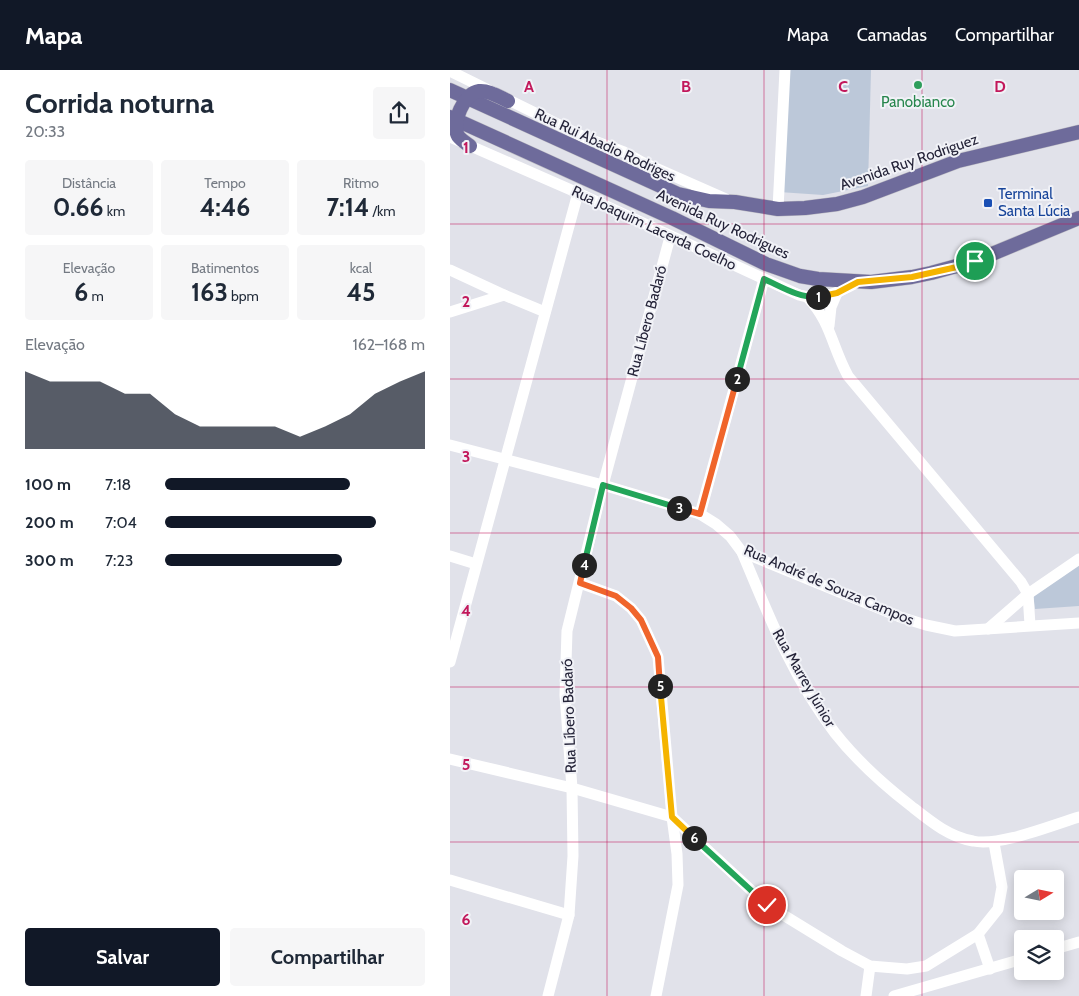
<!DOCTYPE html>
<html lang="pt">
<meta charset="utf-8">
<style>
:root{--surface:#fff;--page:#f6f6f7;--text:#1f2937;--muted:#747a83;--accent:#111827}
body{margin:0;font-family:Cabin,sans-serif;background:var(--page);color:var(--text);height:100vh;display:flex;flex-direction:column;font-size:19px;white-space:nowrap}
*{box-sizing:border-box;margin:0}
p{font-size:16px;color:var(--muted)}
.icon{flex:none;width:28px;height:28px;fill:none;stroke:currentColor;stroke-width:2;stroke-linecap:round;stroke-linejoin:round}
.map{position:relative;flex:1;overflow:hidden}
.panel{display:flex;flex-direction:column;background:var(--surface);width:450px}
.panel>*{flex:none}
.needle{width:32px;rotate:80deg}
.controls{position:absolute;left:564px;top:800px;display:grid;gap:10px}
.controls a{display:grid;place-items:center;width:50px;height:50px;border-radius:5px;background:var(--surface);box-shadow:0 2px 12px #0003;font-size:25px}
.pin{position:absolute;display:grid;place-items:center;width:42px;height:42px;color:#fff;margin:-21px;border:2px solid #fff;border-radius:50%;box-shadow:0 1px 5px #0007}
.km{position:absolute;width:25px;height:25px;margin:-12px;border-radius:50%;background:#222;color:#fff;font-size:14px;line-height:25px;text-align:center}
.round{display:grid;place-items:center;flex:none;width:52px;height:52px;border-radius:5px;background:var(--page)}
.headline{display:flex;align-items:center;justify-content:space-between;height:85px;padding:0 25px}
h1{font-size:28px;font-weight:800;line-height:38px}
.stats{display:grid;grid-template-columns:repeat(3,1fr);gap:8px;height:85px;padding:5px 25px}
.stats div{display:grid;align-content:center;border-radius:5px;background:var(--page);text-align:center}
.stats b{font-size:25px;font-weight:800}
.stats small{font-size:14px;font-weight:400}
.stats p{font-size:14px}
.chart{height:140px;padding:10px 25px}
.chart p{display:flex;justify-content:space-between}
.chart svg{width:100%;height:90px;margin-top:5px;fill:var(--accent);opacity:.7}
.cta{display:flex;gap:10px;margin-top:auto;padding:10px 25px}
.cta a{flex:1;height:58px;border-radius:5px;background:var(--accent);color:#fff;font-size:20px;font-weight:800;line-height:58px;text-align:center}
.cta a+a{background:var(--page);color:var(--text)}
ul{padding:0 25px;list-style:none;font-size:16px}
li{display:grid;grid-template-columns:80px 60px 1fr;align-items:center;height:38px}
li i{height:12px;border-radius:6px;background:var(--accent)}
header{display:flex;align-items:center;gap:30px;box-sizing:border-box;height:70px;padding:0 25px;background:var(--accent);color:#fff}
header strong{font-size:24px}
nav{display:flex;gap:28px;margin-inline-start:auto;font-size:18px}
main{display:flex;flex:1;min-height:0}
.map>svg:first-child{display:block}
.green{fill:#bcc8d9}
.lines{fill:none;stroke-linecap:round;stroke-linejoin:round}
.major-casing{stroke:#bebdc4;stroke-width:15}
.minor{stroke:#fff;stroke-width:11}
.major{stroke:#6e6b9b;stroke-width:14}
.split-1-casing{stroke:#fff;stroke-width:10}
.split-2-casing{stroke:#fff;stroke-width:10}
.split-3-casing{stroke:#fff;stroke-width:10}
.split-4-casing{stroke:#fff;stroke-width:10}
.split-5-casing{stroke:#fff;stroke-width:10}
.split-6-casing{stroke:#fff;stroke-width:10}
.split-7-casing{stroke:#fff;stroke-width:10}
.split-1{stroke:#f5b400;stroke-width:6}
.split-2{stroke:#22a559;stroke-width:6}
.split-3{stroke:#f0652b;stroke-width:6}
.split-4{stroke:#22a559;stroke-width:6}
.split-5{stroke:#f0652b;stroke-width:6}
.split-6{stroke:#f5b400;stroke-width:6}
.split-7{stroke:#22a559;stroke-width:6}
.grid{fill:none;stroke:#c2185b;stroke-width:1;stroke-opacity:0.55}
.leisure-dot{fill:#2e9e5b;stroke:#f1f2f7;stroke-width:2}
.transit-dot{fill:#1a4fb4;stroke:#f1f2f7;stroke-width:2}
.labels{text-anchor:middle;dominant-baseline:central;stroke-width:4;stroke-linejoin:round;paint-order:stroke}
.leisure-label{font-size:15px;fill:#27864d;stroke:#f1f2f7}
.street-label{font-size:15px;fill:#252439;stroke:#f1f2f7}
.transit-label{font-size:15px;fill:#164399;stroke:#f1f2f7;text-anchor:start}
.grid-label{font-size:16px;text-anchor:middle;font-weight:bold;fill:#c2185b;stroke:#f1f2f7;stroke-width:4;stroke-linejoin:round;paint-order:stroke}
</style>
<header>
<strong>Mapa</strong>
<nav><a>Mapa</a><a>Camadas</a><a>Compartilhar</a></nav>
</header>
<main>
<section class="panel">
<div class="headline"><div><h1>Corrida noturna</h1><p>20:33</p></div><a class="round"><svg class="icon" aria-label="share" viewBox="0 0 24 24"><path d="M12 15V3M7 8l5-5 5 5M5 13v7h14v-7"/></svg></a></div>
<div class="stats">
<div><p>Distância</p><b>0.66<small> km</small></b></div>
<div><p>Tempo</p><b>4:46</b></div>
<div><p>Ritmo</p><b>7:14<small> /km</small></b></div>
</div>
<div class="stats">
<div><p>Elevação</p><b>6<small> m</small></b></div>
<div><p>Batimentos</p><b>163<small> bpm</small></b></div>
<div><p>kcal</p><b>45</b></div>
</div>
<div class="chart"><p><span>Elevação</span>162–168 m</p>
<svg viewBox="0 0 160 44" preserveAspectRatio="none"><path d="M0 44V6L10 11L20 11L30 11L40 17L50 17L60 27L70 33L80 33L90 33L100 33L110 38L120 33L130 27L140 17L150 11L160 6V44z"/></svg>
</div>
<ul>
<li><b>100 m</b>7:18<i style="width:71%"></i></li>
<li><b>200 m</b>7:04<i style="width:81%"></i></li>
<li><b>300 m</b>7:23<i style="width:68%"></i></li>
</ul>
<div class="cta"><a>Salvar</a><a>Compartilhar</a></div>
</section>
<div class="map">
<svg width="629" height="926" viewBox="0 0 629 926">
<rect width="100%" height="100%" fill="#e1e2ea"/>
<!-- green -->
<g class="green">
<polygon points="334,0 421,0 418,116 373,125 329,122"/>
<polygon points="629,492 629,536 585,539 583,523"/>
</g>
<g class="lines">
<defs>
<g id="major">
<polyline points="0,20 228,124 259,131 285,132 328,139 355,138 387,134 413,127 508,91 629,62"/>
<polyline points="0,47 222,148 316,194 350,206 368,209 421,212 462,207 481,203 525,191 629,148"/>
<path d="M20,76C16,73 11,70 8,66C1,53 14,23 29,21C39,20 49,27 58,31"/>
</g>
</defs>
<!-- major casing -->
<use href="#major" class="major-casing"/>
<!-- minor -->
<g class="minor">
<polyline points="0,1 136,68 174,82 192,92 276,129"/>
<path d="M0,67L128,123L349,225C371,232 389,222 408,212"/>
<polyline points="328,139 335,0"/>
<polyline points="0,200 54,225 95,242"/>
<path d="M358,228C381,252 382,277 398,306L571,512L578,524L580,555"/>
<polyline points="0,242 54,225"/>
<polyline points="379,256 381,237 387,223"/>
<polyline points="0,375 153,415 250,444 266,454 280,466 292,482 450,547 476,555 505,561 629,553"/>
<polyline points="250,444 314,209"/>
<path d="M292,482C318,544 343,609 385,663C407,691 434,715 461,736C480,751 499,767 523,771C549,777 602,755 629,747"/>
<polyline points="0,486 26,494"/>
<polyline points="130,513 166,526 181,538 191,550 208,587 222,747 227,784 228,815 206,926"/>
<polyline points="538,559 578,524 629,489"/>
<polyline points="0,592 128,123"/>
<polyline points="0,689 122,718 222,747 317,835 392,881 420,896 457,899 476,896 528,864 548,839 552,817 544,773"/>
<polyline points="0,810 119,845"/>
<polyline points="528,864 540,899"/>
<polyline points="605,879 629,872"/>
<polyline points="98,926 119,845 123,786 122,718 115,625 117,561 153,415 220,167"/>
<polyline points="416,926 420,896"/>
<polyline points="444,926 572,889"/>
</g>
<!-- major -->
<use href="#major" class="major"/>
</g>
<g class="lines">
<defs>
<polyline id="split-1" points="368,227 387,223 408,212 462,207 507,197 525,191"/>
<path id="split-2" d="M287,309L314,209C332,217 349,228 368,227"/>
<polyline id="split-3" points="229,438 250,444 287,309"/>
<polyline id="split-4" points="134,495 153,415 229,438"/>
<polyline id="split-5" points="134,495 130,513 166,526 181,538 191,550 208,587 210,616"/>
<polyline id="split-6" points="210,616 222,747 244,768"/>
<polyline id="split-7" points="244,768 317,835"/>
</defs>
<!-- split-1 casing -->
<use href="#split-1" class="split-1-casing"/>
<!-- split-2 casing -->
<use href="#split-2" class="split-2-casing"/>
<!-- split-3 casing -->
<use href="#split-3" class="split-3-casing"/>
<!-- split-4 casing -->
<use href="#split-4" class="split-4-casing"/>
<!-- split-5 casing -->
<use href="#split-5" class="split-5-casing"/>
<!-- split-6 casing -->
<use href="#split-6" class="split-6-casing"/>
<!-- split-7 casing -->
<use href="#split-7" class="split-7-casing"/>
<!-- split-1 -->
<use href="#split-1" class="split-1"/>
<!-- split-2 -->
<use href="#split-2" class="split-2"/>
<!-- split-3 -->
<use href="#split-3" class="split-3"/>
<!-- split-4 -->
<use href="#split-4" class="split-4"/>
<!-- split-5 -->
<use href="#split-5" class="split-5"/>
<!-- split-6 -->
<use href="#split-6" class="split-6"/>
<!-- split-7 -->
<use href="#split-7" class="split-7"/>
</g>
<!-- grid -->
<path class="grid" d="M157,0V926M314,0V926M472,0V926M0,154H629M0,309H629M0,463H629M0,617H629M0,772H629"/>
<!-- markers -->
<circle class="leisure-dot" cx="468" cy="15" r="5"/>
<rect class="transit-dot" x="533" y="128" width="10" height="10" rx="2.5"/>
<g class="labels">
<!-- leisure labels -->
<g class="leisure-label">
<text x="468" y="32">Panobianco</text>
</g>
<!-- street labels -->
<g class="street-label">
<text transform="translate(155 75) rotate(25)">Rua Rui Abadio Rodriges</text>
<text transform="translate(459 92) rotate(-19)">Avenida Ruy Rodriguez</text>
<text transform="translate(273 154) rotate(25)">Avenida Ruy Rodrigues</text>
<text transform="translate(204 158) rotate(25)">Rua Joaquim Lacerda Coelho</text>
<text transform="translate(197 251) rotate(-75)">Rua Líbero Badaró</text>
<text transform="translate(379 515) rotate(23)">Rua André de Souza Campos</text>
<text transform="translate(354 608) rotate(60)">Rua Marrey Júnior</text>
<text transform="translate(119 646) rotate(-92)">Rua Líbero Badaró</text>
</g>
<!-- transit labels -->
<g class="transit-label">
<text x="548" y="124">Terminal<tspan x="548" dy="17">Santa Lúcia</tspan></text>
</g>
</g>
<g class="grid-label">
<text x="79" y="22">A</text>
<text x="236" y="22">B</text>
<text x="393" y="22">C</text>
<text x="550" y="22">D</text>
<text x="16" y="83">1</text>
<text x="16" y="237">2</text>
<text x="16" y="392">3</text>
<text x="16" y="546">4</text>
<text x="16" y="700">5</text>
<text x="16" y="855">6</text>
</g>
</svg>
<div class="controls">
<a><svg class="needle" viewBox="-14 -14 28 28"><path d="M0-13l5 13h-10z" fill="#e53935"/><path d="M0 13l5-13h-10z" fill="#747a83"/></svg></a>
<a><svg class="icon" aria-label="layers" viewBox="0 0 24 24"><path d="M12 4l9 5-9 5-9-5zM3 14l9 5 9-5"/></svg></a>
</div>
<div class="pin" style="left:525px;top:191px;background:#1e9e55"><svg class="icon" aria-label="arrive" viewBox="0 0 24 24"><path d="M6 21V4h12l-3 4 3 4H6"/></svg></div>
<div class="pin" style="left:317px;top:835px;background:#d93025"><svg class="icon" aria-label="check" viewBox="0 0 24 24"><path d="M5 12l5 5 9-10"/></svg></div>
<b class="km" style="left:368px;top:227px">1</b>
<b class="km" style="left:287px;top:309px">2</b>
<b class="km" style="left:229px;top:438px">3</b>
<b class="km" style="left:134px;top:495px">4</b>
<b class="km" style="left:210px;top:616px">5</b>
<b class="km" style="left:244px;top:768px">6</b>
</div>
</main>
